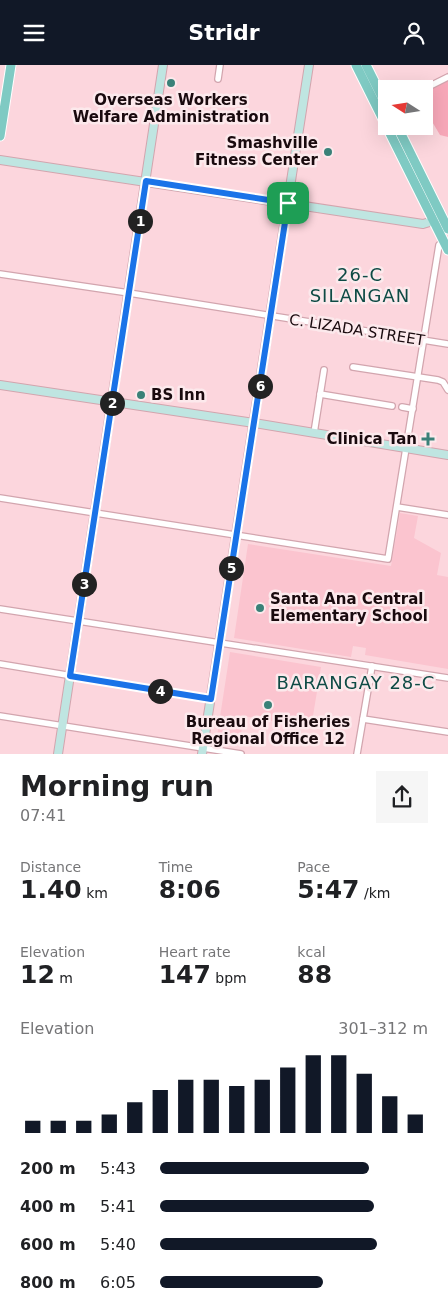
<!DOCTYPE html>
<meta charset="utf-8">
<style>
:root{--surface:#fff;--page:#f6f6f6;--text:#202124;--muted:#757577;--accent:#111827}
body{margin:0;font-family:"DejaVu Sans",sans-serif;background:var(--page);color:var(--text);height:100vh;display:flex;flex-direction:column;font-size:19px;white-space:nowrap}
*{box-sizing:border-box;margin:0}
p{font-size:16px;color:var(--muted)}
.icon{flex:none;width:28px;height:28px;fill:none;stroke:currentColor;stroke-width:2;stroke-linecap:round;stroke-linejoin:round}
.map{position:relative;height:689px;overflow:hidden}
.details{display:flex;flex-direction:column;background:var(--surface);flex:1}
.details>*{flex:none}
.needle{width:32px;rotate:282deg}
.buttons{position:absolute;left:378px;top:15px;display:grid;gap:10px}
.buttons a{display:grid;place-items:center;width:55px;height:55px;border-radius:0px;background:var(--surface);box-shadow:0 5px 20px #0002;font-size:25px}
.pin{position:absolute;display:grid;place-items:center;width:42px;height:42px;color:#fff;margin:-21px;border-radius:10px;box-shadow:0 2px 8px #0006}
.km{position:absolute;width:25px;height:25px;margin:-12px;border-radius:50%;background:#222;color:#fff;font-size:14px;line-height:25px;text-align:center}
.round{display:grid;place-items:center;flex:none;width:52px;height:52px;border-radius:0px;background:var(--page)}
.overview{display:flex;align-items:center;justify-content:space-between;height:85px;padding:0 20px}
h1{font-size:28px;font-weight:600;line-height:38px}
.stats{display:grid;grid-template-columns:repeat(3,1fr);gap:8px;height:85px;padding:5px 20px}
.stats div{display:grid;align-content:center}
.stats b{font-size:25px;font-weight:600}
.stats small{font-size:14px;font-weight:400}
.stats p{font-size:14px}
.chart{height:140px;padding:10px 20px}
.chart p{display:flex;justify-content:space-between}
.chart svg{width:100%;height:90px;margin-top:5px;stroke:var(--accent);stroke-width:6}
ul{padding:0 20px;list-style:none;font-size:16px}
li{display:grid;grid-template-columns:80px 60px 1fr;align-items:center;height:38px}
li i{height:12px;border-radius:6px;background:var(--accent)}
header{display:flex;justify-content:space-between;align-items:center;height:65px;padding:0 20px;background:var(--accent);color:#fff;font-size:22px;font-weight:600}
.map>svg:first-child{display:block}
.built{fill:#fbc4cf}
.green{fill:#f8a8b9}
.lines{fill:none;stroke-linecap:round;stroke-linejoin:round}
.street-casing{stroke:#d2a5ae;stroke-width:8}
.secondary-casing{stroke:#d2a5ae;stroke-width:10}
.primary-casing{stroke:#fff;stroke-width:11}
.street{stroke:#fff;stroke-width:5.5}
.secondary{stroke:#bfe5e1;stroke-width:8}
.primary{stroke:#7fcac3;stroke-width:9}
.route-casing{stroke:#fff;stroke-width:10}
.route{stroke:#1a73e8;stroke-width:6}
.poi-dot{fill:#3a8178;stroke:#fce9ec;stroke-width:2}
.labels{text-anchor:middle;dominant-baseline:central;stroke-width:5;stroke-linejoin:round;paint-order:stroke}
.poi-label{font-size:15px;font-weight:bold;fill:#190a0e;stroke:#fce9ec}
.street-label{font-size:15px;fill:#190a0e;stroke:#fce9ec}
.quarter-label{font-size:18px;letter-spacing:1px;fill:#0e4b45;stroke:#fce9ec}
</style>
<header><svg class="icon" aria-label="menu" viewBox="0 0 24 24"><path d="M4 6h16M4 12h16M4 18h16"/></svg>Stridr<svg class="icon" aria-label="person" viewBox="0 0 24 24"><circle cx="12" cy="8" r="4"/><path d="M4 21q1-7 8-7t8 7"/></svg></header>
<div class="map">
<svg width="448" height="689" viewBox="0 0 448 689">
<rect width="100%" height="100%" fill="#fcd6dd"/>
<!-- built -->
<g class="built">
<polygon points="400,448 418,451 414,473 441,488 437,510 448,512 448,604 365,590 366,583 353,581 351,592 234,573 248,479 391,501"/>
<polygon points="230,587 321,602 311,663 244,651 239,681 216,678"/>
</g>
<!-- green -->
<polygon class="green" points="448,8 448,72 440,70 424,43 424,24 416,24"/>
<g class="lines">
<defs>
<g id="street">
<polyline points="218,14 220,0"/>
<polyline points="424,24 448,12"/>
<polyline points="0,209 129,228 448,279"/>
<polyline points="353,302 438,315 443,317 448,325"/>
<polyline points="320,329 392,341"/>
<polyline points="402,342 413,344"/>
<polyline points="314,368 324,305"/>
<polyline points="0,433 388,494 439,180 443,176"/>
<polyline points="397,442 448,450"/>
<polyline points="0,544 448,613"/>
<polyline points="0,599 211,634"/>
<polyline points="0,651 241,689"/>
<polyline points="363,654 448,667"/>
<polyline points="357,689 372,601"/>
</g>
<g id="secondary">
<polyline points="0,95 423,159 433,156"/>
<polyline points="0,320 254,358 448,390"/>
<polyline points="58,689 163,0"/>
<polyline points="202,689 309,0"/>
</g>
<g id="primary">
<polyline points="356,0 448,185"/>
<polyline points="366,0 386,40"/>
<polyline points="397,61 448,164"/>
<polyline points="0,71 11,0"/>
</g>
</defs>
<!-- street casing -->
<use href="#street" class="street-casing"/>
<!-- secondary casing -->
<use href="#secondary" class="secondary-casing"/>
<!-- primary casing -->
<use href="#primary" class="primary-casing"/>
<!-- street -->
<use href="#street" class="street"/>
<!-- secondary -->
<use href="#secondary" class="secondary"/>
<!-- primary -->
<use href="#primary" class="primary"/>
</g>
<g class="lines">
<defs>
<polygon id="route" points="146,116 288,138 211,634 70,611"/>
</defs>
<!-- route casing -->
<use href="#route" class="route-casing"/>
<!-- route -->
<use href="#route" class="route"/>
</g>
<!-- markers -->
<g class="poi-dot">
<circle cx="171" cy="18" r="5"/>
<circle cx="328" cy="87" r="5"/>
<circle cx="141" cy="330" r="5"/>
<path d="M425.5 366.5h5v5h5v5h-5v5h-5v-5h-5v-5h5z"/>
<circle cx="260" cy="543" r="5"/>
<circle cx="268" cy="640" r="5"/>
</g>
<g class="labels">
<!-- poi labels -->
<g class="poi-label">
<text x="171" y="35">Overseas Workers<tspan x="171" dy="17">Welfare Administration</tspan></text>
<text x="318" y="78" text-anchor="end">Smashville<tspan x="318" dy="17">Fitness Center</tspan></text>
<text x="151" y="330" text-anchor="start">BS Inn</text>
<text x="417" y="374" text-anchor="end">Clinica Tan</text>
<text x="270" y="534" text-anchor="start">Santa Ana Central<tspan x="270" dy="17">Elementary School</tspan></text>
<text x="268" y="657">Bureau of Fisheries<tspan x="268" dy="17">Regional Office 12</tspan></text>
</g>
<!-- street labels -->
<g class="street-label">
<text transform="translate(357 265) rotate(9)">C. LIZADA STREET</text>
</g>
<!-- quarter labels -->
<g class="quarter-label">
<text x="360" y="209">26-C<tspan x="360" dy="21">SILANGAN</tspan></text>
<text x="356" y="617">BARANGAY 28-C</text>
</g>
</g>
</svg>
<div class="buttons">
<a><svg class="needle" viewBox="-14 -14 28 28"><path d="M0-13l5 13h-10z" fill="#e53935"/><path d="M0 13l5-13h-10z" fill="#757577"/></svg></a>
</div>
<div class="pin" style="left:288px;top:138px;background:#1e9e55"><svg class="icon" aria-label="arrive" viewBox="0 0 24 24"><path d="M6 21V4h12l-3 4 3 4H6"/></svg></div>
<b class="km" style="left:140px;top:156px">1</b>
<b class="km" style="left:112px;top:338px">2</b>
<b class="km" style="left:84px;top:519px">3</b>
<b class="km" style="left:160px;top:626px">4</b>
<b class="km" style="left:231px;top:503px">5</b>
<b class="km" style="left:260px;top:321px">6</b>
</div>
<section class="details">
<div class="overview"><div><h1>Morning run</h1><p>07:41</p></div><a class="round"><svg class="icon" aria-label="share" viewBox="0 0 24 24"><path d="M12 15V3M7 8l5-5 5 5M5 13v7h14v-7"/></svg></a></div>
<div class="stats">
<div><p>Distance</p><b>1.40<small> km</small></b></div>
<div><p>Time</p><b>8:06</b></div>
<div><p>Pace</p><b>5:47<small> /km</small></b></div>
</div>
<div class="stats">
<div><p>Elevation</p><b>12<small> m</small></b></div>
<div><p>Heart rate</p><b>147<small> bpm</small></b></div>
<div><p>kcal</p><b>88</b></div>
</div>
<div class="chart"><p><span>Elevation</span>301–312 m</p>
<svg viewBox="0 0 160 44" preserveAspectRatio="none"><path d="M5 44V38M15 44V38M25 44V38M35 44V35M45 44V29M55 44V23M65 44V18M75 44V18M85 44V21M95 44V18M105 44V12M115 44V6M125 44V6M135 44V15M145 44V26M155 44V35"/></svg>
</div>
<ul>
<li><b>200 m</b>5:43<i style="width:78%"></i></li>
<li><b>400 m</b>5:41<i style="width:80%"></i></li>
<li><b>600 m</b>5:40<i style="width:81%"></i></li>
<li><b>800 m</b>6:05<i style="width:61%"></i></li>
</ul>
</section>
